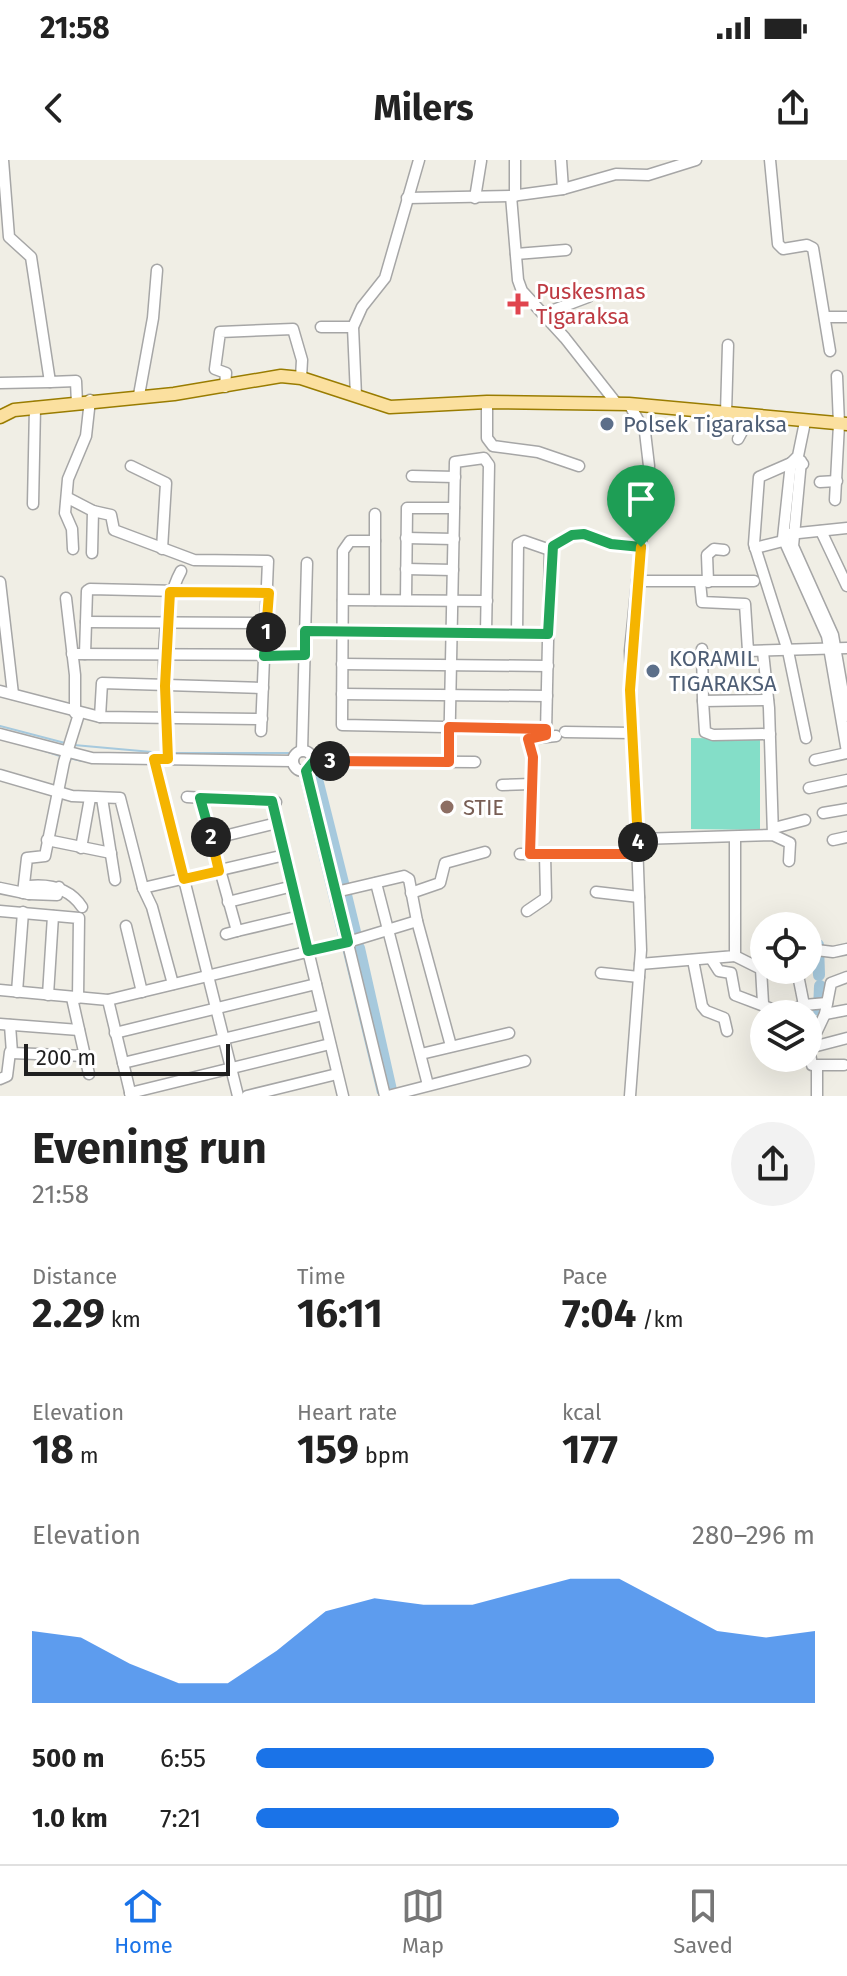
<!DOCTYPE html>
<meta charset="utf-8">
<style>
:root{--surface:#fff;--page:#f2f2f2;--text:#222;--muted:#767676;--line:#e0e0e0;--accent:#1a73e8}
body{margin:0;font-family:"Fira Sans",sans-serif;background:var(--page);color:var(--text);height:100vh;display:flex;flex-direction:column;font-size:30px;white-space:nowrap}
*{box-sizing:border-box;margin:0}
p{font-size:26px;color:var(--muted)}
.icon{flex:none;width:44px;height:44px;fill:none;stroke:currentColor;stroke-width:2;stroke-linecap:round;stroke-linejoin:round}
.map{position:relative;height:936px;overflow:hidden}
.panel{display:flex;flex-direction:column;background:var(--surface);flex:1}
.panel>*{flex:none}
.tools{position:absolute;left:750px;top:752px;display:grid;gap:16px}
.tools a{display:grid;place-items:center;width:72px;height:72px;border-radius:50%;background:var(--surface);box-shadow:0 8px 32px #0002;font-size:40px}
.scale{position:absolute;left:24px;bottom:20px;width:206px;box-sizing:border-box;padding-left:8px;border:4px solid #1f1f1f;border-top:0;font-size:22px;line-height:28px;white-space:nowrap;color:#1f1f1f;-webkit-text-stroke:6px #fff;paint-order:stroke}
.pin{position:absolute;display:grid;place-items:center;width:68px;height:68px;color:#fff;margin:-82px -34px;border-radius:50% 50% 50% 0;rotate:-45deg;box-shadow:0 0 8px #0007}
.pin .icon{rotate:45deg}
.km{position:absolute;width:40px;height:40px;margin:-20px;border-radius:50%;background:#222;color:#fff;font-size:22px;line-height:40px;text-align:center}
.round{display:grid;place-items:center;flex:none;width:84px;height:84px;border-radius:42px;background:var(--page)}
.headline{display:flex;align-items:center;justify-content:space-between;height:136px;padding:0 32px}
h1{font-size:44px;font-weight:700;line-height:60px}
.metrics{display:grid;grid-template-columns:repeat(3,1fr);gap:12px;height:136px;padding:8px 32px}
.metrics div{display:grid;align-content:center}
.metrics b{font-size:40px;font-weight:700}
.metrics small{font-size:22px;font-weight:400}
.metrics p{font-size:22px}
.chart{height:224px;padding:16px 32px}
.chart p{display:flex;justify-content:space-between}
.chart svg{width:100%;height:144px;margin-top:8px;fill:var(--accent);opacity:.7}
ul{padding:0 32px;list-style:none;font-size:26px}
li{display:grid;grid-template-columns:128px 96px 1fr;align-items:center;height:60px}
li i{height:20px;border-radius:10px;background:var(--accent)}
.status{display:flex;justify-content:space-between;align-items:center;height:56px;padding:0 40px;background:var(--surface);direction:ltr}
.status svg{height:22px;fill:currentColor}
header{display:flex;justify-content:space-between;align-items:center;height:104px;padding:0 32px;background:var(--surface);font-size:36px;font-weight:700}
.tab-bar{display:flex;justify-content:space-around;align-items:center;height:112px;border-top:2px solid var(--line);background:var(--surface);font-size:22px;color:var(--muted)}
.tab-bar a{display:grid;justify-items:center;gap:4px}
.tab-bar .selected{color:var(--accent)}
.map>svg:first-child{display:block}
.pitch{fill:#84dec8}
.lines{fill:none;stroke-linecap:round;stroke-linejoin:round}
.stream{stroke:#a6c9dd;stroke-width:2}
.river{stroke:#a6c9dd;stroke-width:12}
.minor-casing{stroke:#a6a6a6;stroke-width:13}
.major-casing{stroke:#997c01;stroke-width:15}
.minor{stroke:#fff;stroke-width:10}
.major{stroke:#fbe09f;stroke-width:12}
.split-1-casing{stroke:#fff;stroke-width:16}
.split-2-casing{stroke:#fff;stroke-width:16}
.split-3-casing{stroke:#fff;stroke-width:16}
.split-4-casing{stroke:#fff;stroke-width:16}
.split-5-casing{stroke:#fff;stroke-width:16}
.split-1{stroke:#22a559;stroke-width:10}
.split-2{stroke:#f5b400;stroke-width:10}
.split-3{stroke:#22a559;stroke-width:10}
.split-4{stroke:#f0652b;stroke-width:10}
.split-5{stroke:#f5b400;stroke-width:10}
.health-dot{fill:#e0444e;stroke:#fff;stroke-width:3}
.service-dot{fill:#5c6f8a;stroke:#fff;stroke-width:3}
.education-dot{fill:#8d6e63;stroke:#fff;stroke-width:3}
.labels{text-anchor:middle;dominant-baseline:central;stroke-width:6;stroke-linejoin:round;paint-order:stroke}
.health-label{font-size:22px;fill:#be3a42;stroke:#fff;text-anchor:start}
.service-label{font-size:22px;fill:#4e5e75;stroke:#fff;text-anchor:start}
.education-label{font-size:22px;fill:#785e54;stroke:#fff;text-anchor:start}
</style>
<div class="status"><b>21:58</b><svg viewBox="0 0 49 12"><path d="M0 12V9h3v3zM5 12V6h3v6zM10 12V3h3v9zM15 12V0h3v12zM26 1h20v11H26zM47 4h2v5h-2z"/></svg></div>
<header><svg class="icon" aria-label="back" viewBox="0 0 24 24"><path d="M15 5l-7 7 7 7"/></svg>Milers<svg class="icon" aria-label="share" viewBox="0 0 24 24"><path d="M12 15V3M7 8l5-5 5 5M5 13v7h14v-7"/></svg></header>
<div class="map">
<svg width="847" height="936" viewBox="0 0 847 936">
<rect width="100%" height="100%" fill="#f0eee5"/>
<!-- pitch -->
<polygon class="pitch" points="691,578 760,579 760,670 691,669"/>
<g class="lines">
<!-- stream -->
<g class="stream">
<polyline points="789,368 791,350"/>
<polyline points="0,566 65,583"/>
<polyline points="74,585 163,593"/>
<polyline points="36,588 60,596"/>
<polyline points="170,593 290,593"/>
<polyline points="69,598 82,601"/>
<polyline points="287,605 300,615 339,776"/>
<polyline points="318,606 440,607"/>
<polyline points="343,788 378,933"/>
</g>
<!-- river -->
<g class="river">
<polyline points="318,606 315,611 344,727"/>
<polyline points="346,735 355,772"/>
<polyline points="818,785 819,815"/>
<polyline points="359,788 391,930"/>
<polyline points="819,850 820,826"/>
<polyline points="808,875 814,862"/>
</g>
<defs>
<g id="minor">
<polyline points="3,0 9,77 31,97 50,222 76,221 77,244"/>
<polyline points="770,0 778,84 783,89 807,85 813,88 830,191"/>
<polyline points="515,1 515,36"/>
<polyline points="563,29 616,14 648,15 696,0"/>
<polyline points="511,36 518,120 522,131 565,178 617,244"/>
<polyline points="407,38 511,36 563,29 561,0"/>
<polyline points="475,38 481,1"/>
<polyline points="516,94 566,90"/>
<polyline points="543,154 588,137"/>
<polyline points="825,157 847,157"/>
<polyline points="321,167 353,167"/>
<polyline points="0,223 50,222"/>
<polyline points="225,227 226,213 215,209 220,172 293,169 302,200 301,218"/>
<polyline points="139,235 153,158 157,110"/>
<polyline points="356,236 353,167 362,147 385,118 419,0"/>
<polyline points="487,242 487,278 493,286 538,292 579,306"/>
<polyline points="629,244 645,272 649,306 630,491 641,790 630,936"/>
<polyline points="726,253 728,185"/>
<polyline points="805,262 798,296 791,303 783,378 827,476 847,592"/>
<polyline points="738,279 750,257"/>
<polyline points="801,301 793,386 833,475 847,556"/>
<polyline points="803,304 791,303 759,317 754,384 788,491 806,578"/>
<polyline points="131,306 166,323 162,389"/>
<polyline points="412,316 455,317"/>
<polyline points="820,322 837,321"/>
<polyline points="68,338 93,351 92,393"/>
<polyline points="835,340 839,264 837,216"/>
<polyline points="33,344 35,247"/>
<polyline points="93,351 111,355 114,370 194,400 268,401 261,571"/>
<polyline points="375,354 375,440"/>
<polyline points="821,371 847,426"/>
<polyline points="789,374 847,368"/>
<polyline points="406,378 454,379"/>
<polyline points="375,381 350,381 343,391 342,565 546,569"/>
<polyline points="755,388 783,381"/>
<polyline points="73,389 72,369 65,353 68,319 86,276 90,240"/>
<polyline points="550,390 572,375 584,374 611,384 641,387"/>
<polyline points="406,409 453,410"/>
<polyline points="637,421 754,421"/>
<polyline points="0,422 13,534"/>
<polyline points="700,422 702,442 745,444 748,491 847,488"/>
<polyline points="708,422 707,395 714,389 724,390"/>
<polyline points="66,438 75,515 75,553"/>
<polyline points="343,440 487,441"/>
<polyline points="406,440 407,348 454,348"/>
<polyline points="86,462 266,463"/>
<polyline points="305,471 548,474"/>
<polyline points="517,474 518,384 524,381 550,390"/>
<polyline points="702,489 703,541"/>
<polyline points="763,492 769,548 773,675"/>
<polyline points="72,494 305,495"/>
<polyline points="85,494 87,431 90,429 269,433"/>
<polyline points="342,504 548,506"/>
<polyline points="0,531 100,557 262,559"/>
<polyline points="342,534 547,536"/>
<polyline points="768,540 703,541 705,572 713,575 770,574"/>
<polyline points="100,557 102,523 263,528"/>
<polyline points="546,572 550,390"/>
<polyline points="565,572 633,573"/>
<polyline points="0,574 92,598 293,601"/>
<circle cx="303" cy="601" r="10"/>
<polyline points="302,591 307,403"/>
<polyline points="154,599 238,936"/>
<path d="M168,599C166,546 155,458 181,411"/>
<polyline points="815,600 847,593"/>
<polyline points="314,601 475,602"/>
<polyline points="449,602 455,302 484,298 489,305 486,473"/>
<polyline points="306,611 385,936"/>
<polyline points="0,615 72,636 120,638 143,728 152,747 173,824"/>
<polyline points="502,625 532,624"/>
<polyline points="809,628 847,620"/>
<polyline points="187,637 276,642"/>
<polyline points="102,638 115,720"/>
<polyline points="200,638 237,771 226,774"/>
<polyline points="272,641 343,936"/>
<polyline points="823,653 847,649"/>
<polyline points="774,668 805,660"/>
<polyline points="212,679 277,663"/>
<polyline points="638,679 773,675 790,683 789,701"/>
<polyline points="47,680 111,693"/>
<polyline points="833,680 847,677"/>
<polyline points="81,688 90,638"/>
<polyline points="520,694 639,694"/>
<polyline points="530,694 533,597 528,579 556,576"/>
<polyline points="376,723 428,925"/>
<path d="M0,728L29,734V726C50,724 70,729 82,747"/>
<polyline points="143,728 285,695"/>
<polyline points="336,732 404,716 409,719 417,761 451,886"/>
<polyline points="596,732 639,737"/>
<polyline points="23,733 27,698 45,696 64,602 79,554"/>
<polyline points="411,733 440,723 445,703 485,692"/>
<polyline points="29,734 57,735 59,727"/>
<polyline points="228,742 293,726"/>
<polyline points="0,751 79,758 78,838"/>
<polyline points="527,751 546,738 545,694"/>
<polyline points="126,766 142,832"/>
<polyline points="237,771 300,756"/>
<polyline points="808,789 833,792 847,789"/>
<polyline points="735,796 761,809 763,843"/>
<polyline points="693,800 702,846 706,851 724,858 727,871"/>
<polyline points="712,800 719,811 731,813 735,835 785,854"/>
<polyline points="640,804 735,796 735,677"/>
<polyline points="797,810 804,845"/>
<polyline points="601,813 639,817"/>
<polyline points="847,817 831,823 825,854 809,888 847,878"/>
<polyline points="0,830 108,840 348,782 417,761"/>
<polyline points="17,832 23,752"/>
<polyline points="48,835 53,756"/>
<polyline points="72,838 89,914"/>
<polyline points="108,840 131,936"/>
<polyline points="782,853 804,845 827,843"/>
<polyline points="825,854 847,850"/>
<polyline points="0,864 79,870"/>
<polyline points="10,865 12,893 85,896"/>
<polyline points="115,873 316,824"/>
<polyline points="809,888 812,905 844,905"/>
<polyline points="421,894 509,873"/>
<polyline points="123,903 323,855"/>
<polyline points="817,906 817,936"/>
<polyline points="0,919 7,916 10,892"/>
<polyline points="130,933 330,884"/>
<polyline points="247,936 337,914"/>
<polyline points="388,936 525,901"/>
</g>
<polyline id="major" points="0,257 14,250 174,234 281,216 301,218 390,247 487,242 629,244 847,264"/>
</defs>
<!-- minor casing -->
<use href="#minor" class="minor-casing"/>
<!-- major casing -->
<use href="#major" class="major-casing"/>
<!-- minor -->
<use href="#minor" class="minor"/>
<!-- major -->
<use href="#major" class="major"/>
</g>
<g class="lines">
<defs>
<polyline id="split-1" points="266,472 264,496 305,495 305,471 548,474 553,386 572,375 584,374 611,384 641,387"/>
<polyline id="split-2" points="211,677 219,711 184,719 154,599 168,599 165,526 170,432 269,433 266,472"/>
<polyline id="split-3" points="211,677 200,638 272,641 308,791 348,782 306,611 314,601 330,601"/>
<polyline id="split-4" points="330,601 449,602 449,567 546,569 546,575 528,579 533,597 530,694 639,694 638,682"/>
<polyline id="split-5" points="638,682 630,530 641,387"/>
</defs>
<!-- split-1 casing -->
<use href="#split-1" class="split-1-casing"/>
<!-- split-2 casing -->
<use href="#split-2" class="split-2-casing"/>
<!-- split-3 casing -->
<use href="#split-3" class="split-3-casing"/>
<!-- split-4 casing -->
<use href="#split-4" class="split-4-casing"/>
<!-- split-5 casing -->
<use href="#split-5" class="split-5-casing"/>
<!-- split-1 -->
<use href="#split-1" class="split-1"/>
<!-- split-2 -->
<use href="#split-2" class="split-2"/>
<!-- split-3 -->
<use href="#split-3" class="split-3"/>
<!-- split-4 -->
<use href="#split-4" class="split-4"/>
<!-- split-5 -->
<use href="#split-5" class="split-5"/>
</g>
<!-- markers -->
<path class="health-dot" d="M514 132h8v8h8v8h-8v8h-8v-8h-8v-8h8z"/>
<g class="service-dot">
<circle cx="607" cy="264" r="8"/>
<circle cx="653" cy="511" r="8"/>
</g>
<circle class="education-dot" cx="447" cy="647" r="8"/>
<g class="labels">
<!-- health labels -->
<g class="health-label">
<text x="536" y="131">Puskesmas<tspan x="536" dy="25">Tigaraksa</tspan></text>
</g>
<!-- service labels -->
<g class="service-label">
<text x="623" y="264">Polsek Tigaraksa</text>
<text x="669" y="498">KORAMIL<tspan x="669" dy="25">TIGARAKSA</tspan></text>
</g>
<!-- education labels -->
<g class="education-label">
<text x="463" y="647">STIE</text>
</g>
</g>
</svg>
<div class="tools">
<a><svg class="icon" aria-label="locate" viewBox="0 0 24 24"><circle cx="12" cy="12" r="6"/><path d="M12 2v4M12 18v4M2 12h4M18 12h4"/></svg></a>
<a><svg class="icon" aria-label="layers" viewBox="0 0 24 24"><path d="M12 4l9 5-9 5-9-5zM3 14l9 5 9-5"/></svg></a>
</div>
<div class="scale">200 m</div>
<div class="pin" style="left:641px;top:387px;background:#1e9e55"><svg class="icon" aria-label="arrive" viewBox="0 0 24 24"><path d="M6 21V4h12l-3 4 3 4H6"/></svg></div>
<b class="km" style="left:266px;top:472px">1</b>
<b class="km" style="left:211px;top:677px">2</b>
<b class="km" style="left:330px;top:601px">3</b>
<b class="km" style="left:638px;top:682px">4</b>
</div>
<section class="panel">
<div class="headline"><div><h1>Evening run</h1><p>21:58</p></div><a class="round"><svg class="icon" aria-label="share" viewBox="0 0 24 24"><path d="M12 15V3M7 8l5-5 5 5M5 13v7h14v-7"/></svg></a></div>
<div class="metrics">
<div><p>Distance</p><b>2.29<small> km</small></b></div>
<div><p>Time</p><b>16:11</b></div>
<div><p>Pace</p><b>7:04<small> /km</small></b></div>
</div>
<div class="metrics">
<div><p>Elevation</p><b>18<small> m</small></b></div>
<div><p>Heart rate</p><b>159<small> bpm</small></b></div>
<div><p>kcal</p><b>177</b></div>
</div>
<div class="chart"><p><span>Elevation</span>280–296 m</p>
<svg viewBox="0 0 160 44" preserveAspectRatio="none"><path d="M0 44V22L10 24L20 32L30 38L40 38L50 28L60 16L70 12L80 14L90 14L100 10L110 6L120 6L130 14L140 22L150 24L160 22V44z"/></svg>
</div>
<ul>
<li><b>500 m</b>6:55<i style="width:82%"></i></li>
<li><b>1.0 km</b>7:21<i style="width:65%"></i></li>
</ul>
</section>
<nav class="tab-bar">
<a class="selected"><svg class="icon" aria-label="home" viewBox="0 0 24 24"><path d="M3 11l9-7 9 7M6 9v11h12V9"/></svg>Home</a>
<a><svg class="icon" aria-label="map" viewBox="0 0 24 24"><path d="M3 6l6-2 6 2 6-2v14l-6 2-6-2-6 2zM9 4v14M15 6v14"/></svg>Map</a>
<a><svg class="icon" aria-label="saved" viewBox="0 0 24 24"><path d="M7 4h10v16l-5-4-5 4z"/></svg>Saved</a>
</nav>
